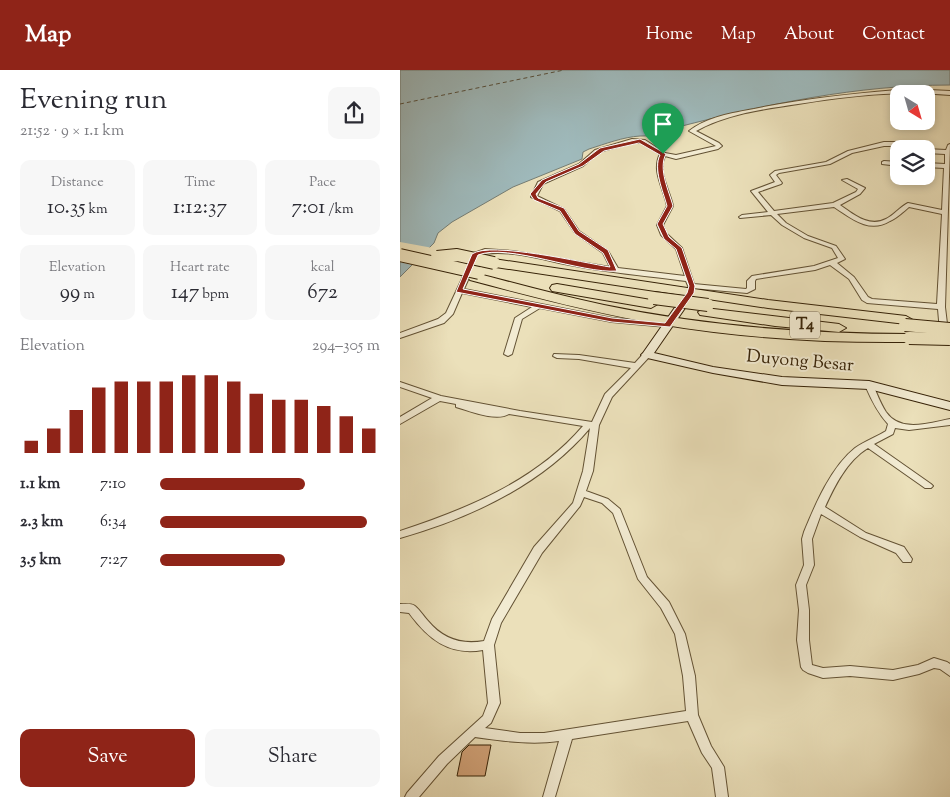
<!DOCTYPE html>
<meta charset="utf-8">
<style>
:root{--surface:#fff;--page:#f7f7f7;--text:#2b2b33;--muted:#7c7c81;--accent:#8f2418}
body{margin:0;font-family:"Sorts Mill Goudy",serif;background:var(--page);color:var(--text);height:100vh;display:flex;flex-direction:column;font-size:19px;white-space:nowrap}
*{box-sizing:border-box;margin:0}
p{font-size:16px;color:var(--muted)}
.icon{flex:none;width:28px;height:28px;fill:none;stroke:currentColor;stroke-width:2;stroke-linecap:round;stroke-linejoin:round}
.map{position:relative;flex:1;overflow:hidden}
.drawer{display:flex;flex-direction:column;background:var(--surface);width:400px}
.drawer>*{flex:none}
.needle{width:32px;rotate:143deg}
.controls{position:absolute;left:490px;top:15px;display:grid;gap:10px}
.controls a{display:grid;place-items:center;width:45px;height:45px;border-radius:10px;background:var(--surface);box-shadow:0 2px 8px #0003;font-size:25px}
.pin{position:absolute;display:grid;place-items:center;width:42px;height:42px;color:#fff;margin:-51px -21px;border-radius:50% 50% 50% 0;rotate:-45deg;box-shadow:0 0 5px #0007}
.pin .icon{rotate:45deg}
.round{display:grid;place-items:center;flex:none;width:52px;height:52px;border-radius:10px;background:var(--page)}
.headline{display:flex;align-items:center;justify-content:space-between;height:85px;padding:0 20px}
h1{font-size:28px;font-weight:600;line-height:38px}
.figures{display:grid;grid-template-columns:repeat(3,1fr);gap:8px;height:85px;padding:5px 20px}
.figures div{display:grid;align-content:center;border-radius:10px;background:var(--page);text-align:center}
.figures b{font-size:21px;font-weight:600}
.figures small{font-size:14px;font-weight:400}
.figures p{font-size:14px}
.chart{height:140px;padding:10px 20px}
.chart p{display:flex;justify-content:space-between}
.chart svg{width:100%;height:90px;margin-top:5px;stroke:var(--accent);stroke-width:6}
.primary-button{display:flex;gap:10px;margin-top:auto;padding:10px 20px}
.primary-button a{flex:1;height:58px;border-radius:10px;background:var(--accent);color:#fff;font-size:20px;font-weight:600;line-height:58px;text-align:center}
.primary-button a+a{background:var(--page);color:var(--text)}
ul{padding:0 20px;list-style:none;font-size:16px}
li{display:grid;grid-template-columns:80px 60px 1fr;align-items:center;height:38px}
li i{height:12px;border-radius:6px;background:var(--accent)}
header{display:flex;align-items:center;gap:30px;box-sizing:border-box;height:70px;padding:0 25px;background:var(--accent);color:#fff}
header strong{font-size:24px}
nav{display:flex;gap:28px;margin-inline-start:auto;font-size:18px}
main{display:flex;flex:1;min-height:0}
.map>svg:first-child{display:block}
.water{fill:#9fbabc;stroke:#757d74}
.pier{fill:#ebe0ba}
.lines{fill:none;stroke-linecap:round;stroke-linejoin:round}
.ferry{stroke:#56503d;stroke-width:1;stroke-dasharray:4 3;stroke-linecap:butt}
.building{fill:#d2a379;stroke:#362207}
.street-casing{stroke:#635234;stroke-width:2}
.secondary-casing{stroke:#362207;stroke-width:2}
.highway-casing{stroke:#362207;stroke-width:2}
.street{fill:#f2ebd2;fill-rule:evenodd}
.secondary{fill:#f2ebd2;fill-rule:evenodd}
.highway{fill:#ebe0ba;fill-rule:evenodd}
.highway-bridge-casing{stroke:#362207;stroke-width:14;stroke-linecap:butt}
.highway-bridge{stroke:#ebe0ba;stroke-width:12}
.route{fill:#8f2418;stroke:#fff;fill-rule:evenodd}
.labels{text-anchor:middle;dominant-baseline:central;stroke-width:4;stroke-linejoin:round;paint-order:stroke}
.shield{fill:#f2ebd2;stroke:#6e5e44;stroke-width:1}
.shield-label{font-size:16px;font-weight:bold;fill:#362207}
.street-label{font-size:18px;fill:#362207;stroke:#f2ebd2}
</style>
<header>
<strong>Map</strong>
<nav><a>Home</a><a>Map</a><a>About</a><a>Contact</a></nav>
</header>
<main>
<section class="drawer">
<div class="headline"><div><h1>Evening run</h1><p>21:52 · 9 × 1.1 km</p></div><a class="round"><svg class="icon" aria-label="share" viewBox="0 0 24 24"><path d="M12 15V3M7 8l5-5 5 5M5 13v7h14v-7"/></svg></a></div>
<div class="figures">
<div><p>Distance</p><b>10.35<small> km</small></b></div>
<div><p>Time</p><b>1:12:37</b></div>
<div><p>Pace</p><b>7:01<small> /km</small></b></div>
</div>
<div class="figures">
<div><p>Elevation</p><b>99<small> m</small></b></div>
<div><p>Heart rate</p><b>147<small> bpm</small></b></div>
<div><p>kcal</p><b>672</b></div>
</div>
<div class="chart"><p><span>Elevation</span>294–305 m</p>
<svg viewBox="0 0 160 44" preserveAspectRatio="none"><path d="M5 44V38M15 44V32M25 44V23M35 44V12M45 44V9M55 44V9M65 44V9M75 44V6M85 44V6M95 44V9M105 44V15M115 44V18M125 44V18M135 44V21M145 44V26M155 44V32"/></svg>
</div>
<ul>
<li><b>1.1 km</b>7:10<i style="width:66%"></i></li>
<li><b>2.3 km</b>6:34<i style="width:94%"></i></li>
<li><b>3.5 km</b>7:27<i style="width:57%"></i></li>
</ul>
<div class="primary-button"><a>Save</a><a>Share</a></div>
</section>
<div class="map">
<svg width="550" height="727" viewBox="0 0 550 727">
<rect width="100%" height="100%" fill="#ebe0ba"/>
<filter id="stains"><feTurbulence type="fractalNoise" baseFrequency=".004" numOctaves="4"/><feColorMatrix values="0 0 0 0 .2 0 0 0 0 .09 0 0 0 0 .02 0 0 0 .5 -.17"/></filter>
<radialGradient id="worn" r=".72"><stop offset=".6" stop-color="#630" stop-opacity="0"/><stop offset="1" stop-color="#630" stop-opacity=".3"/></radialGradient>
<!-- water -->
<path class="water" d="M0,0H550V15C457,15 368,34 278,57L280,63C261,71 257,65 240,66C223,67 205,74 189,79L183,82L182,89L113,117L52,152L38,163L34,173L0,207Z"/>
<!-- pier -->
<polygon class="pier" points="0,172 33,178 15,196 0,192"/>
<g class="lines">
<!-- ferry -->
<polyline class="ferry" points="0,34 164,0"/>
</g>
<!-- building -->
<polygon class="building" points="69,675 91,675 85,706 57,706 62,682"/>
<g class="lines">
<defs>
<g id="street">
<path d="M497,20H529L550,21V25C500,20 448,26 398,34C364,39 327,44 296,61L319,73L322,76L318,79L276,89L265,86C257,102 270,120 273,136L263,155L266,163L282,178L294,214L346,219L347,218V211L352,206L414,196L438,188L432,178L404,168L382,155L371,145L340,148L339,147L342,145L368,142L351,121L375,112L370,105L375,101L426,92L448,81L484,72H499L513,78L514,79H506L498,76H484L452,83L430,94L379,103L376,105L382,113L381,114L358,122L374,141L433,133L456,122L458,119L442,110L447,109L465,118L460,124L440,135C453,144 469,158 486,149C494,145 500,137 508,133L542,140L544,98L526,97V93L545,94V84L526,83V79L546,80L548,75L550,74L545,237L548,262L547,264H541L540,262L538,239L467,233L462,230L449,209L430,195L415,200L356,209L355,211V219L347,223L292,218H289L286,211C249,206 212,203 175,196C146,191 108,178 79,185L64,219L212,248L267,253L271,255L267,257L212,252L140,238L122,249L112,284L108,286L104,284L115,248L132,237L62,223L53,244L44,253L0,268V263L38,249L46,243L74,183L85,179L113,181L210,197L203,183L175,163L160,141L131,127L138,112L179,94L195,80L232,69L245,70L265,83L276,85L316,76L289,61C307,47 332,43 354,39C401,29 449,24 497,20ZM232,73H242L260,84C251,101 264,119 267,136L257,155L261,165L276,179L285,206L218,198L208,181L179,161L164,139L137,126L143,114L183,96L199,82ZM434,137C451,148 469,164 490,151C497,148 503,142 509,137L542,144L537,234L472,229L468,227L454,207L437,193L445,189L436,176L408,166L386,153L377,144Z"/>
<polygon points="484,91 499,92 499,96 482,94 482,92"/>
<path d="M244,283H247L251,285L212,327L199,355L193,401L186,421L208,429L220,439L247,507L269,532L285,564L295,606L298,645L311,676L324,697L328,727H316L312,698L302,683L288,651L172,669L155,727H143L159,671C131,675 104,671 75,667L47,694L19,727H5L7,723L39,686L83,646L88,633L83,580C49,586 28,569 9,543L0,542V534C5,534 11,533 15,536C20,540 24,547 28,551C43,569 61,575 84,571L92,549L134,477L173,433L183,401L190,358C142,415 70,448 0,468V461C67,439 136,411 183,356L109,344C96,352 70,341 56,337V334L40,331L0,354V347L32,328L0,317V312L41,326L120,341L192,352L205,324L231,298L179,289L157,288L153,286L154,284L179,285L235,293ZM184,427L202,433L213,443L238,509L261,538L275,564L283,606L286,641L144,663H120L85,658L91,653L100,633L94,575L101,553L142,483L180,436Z"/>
<path d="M466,313H472C477,323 480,333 486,342C501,363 529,353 550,349V355L509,360L495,358L493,364L474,374L531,414L533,416L531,418H525L468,378C447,391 435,415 425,437L466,463L504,477L512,489L511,492H503L496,483L460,467L421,444L412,469L414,495L406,515L409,540V570L412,595L423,598L450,596L493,600L518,595L534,588L547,592L550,594V606L540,599L534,598L519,604L493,610L450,606L423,608L408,603L403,600L401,597L397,570L399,540L396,515L404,495L402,469L404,462C415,435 431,397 455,378C465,371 476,367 486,361L488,354C477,342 471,329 465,315Z"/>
</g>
<polygon id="secondary" points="289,222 294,225 254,283 313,297 382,307 469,311 550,332 550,340 469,319 382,315 313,303 243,287 241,285 243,283 285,223"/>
<g id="highway">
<polygon points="94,189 368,230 506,246 513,250 506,254 368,238 89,196 88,193"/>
<path d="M75,203C118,214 160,226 204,235C305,256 406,264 509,264L516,268L509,272C425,273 342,268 259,254C195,243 133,227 70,210L68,207L70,204Z"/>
<polygon points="157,214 251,230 258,234 251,238 152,221 150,218 152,215"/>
<polygon points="305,238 439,254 446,258 439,262 375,256 300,245 298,242"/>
</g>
</defs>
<!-- street casing -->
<use href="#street" class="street-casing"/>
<!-- secondary casing -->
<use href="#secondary" class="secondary-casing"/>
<!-- highway casing -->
<use href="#highway" class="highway-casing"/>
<!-- street -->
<use href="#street" class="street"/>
<!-- secondary -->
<use href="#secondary" class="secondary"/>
<!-- highway -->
<use href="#highway" class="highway"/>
<defs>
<g id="highway-bridge">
<polyline points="0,185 79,203"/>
<polyline points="37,187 57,185 94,193"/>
<polyline points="254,228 308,235"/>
<polyline points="505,255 550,259"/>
<polyline points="509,268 550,269"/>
</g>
</defs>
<!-- highway-bridge casing -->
<use href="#highway-bridge" class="highway-bridge-casing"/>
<!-- highway-bridge -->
<use href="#highway-bridge" class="highway-bridge"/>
</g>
<!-- route -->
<path class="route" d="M240,69L266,84C258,99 269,121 273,136L263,154L269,167L282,178L295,216L294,223L270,257L212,252L56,222L72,184C90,171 185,193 210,197L203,183L175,164L160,141L134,130L130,124L142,110L179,94L200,78ZM239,73L260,85C253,99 263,121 267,136L257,154L264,169L276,179L289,216L287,223L265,253L212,248L63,219L78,185C108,173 182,204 217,201L208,180L179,161L164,138L138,128L136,124L146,112L183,96L204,81Z"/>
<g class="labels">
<!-- shield labels -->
<rect class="shield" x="390" y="241.5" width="30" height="27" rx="4"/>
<g class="shield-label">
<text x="405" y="255">T4</text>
</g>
<!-- street labels -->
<g class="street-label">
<text transform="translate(400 292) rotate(5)">Duyong Besar</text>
</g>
</g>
<rect width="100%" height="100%" filter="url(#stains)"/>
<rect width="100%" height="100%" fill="url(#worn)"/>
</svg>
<div class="controls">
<a><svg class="needle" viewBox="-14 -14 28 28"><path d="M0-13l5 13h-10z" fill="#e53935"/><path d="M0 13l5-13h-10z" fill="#7c7c81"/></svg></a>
<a><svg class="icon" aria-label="layers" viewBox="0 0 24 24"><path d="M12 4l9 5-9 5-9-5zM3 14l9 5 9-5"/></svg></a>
</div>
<div class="pin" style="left:263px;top:84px;background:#1e9e55"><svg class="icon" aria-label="arrive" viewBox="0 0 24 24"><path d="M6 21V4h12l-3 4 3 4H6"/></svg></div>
</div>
</main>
